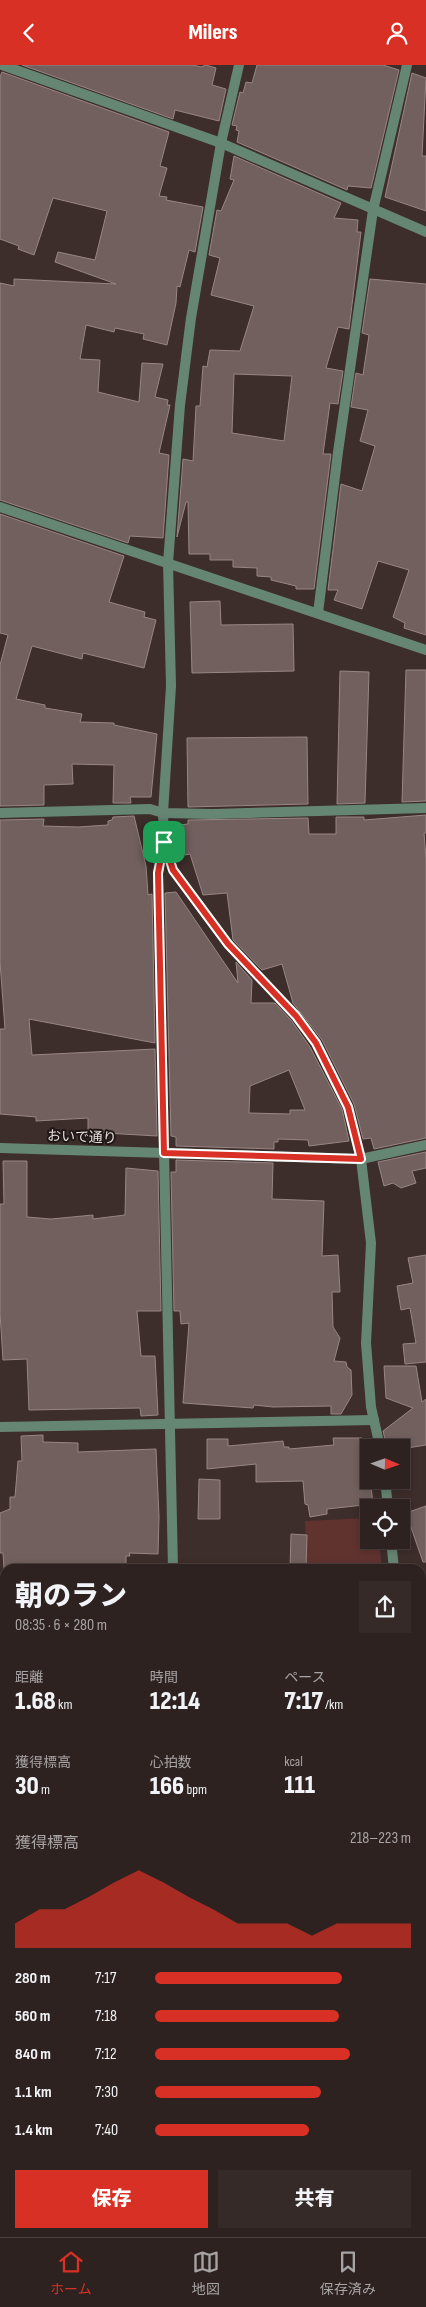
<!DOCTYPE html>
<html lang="ja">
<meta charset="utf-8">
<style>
:root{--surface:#2e2220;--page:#362a29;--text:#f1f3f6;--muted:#a7a4a5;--line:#493f3e;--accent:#d93025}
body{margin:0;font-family:"Sofia Sans Condensed","Noto Sans JP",sans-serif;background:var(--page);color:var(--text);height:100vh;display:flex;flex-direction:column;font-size:19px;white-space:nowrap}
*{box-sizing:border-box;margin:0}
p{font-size:16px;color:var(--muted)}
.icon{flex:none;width:28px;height:28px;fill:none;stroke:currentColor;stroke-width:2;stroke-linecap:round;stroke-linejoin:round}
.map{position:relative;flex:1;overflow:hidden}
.details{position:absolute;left:0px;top:1499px;width:426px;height:674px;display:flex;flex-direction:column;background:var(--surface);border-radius:15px 15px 0 0;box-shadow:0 2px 8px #0003,0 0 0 1px var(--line)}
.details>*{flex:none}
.needle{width:32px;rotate:92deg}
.controls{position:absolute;left:360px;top:1374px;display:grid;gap:10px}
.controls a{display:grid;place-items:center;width:50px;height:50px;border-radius:0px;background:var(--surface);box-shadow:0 2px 8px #0003,0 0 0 1px var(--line);font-size:25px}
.pin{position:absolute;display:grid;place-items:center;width:42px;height:42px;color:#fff;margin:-21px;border-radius:10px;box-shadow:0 2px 8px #0006}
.round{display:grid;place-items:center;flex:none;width:52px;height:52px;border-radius:0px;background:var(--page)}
.head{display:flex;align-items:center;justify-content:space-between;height:85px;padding:0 15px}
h1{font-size:28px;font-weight:800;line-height:38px}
.figures{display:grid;grid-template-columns:repeat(3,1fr);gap:8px;height:85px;padding:5px 15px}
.figures div{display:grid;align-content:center}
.figures b{font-size:25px;font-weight:800}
.figures small{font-size:14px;font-weight:400}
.figures p{font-size:14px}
.chart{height:140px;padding:10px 15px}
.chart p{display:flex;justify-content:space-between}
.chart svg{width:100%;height:90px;margin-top:5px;fill:var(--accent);opacity:.7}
.cta{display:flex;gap:10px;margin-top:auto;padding:10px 15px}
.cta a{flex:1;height:58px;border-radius:0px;background:var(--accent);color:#fff;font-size:20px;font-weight:800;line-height:58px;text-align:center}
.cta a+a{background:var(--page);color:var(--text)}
ul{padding:0 15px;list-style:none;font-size:16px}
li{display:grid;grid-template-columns:80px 60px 1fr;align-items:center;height:38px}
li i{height:12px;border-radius:6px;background:var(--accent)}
header{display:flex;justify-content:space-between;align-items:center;height:65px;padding:0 15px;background:var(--accent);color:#fff;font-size:22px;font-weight:800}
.tab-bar{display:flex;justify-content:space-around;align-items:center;height:70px;border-top:1px solid var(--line);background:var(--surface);font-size:14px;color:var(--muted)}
.tab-bar a{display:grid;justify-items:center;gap:2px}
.tab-bar .on{color:var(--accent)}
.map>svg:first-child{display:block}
.green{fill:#60332f}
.building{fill:#71605d;stroke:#998684;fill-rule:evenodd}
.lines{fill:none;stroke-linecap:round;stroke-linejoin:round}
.minor{stroke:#668674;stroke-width:10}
.tertiary{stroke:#668674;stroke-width:10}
.route-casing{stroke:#fff;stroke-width:10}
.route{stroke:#d93025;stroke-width:6}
.labels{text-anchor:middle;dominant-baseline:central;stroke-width:4;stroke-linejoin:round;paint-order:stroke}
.street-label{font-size:14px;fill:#e7dddb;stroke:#1e1716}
</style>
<header><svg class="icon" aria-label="back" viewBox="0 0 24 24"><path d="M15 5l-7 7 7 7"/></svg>Milers<svg class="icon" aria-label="person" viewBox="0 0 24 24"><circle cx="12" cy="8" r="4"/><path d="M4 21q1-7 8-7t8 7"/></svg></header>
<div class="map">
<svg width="426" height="2172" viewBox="0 0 426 2172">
<rect width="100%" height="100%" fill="#3d2d2b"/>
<!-- green -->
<g class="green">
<polygon points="369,1453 369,1475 379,1475 382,1504 307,1504 305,1456"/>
<polygon points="426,1525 426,1561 421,1561 421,1526"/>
</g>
<!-- building -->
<g class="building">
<polygon points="22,0 193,0 201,2 206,0 216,3 212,20 226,24 219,56 175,45 173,54"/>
<polygon points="257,0 383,0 399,5 371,123 348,121 347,125 237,77 239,66 236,65 237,61 232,60 240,27 243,28 246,17 252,18"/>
<polygon points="2,7 169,67 160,101 167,103 159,131 167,132 166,135 203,142 195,187 189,185 180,222 177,221 176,238 167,280 143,274 144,269 115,263 114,267 86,260 80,294 100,295 98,327 139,337 142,298 163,299 155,332 168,335 167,340 170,340 159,388 169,390 163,473 130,471 128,478 0,435 0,218 14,221 14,214 116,219 55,197 58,187 95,195 107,146 53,133 34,190 18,184 19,181 0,174 0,12"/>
<polygon points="412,8 426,13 422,91 426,91 426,146 385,132"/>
<path d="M234,91L341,138L334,153L358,155L357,167H361L349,264L338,262L326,303L343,306L338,339L330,338L323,389H331L314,524H296V521L271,515V512L257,511V503L233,502V495H210V489H189L188,437H186L177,472L183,394L193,396L196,341H200L203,301L207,302L210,285L240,286L254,241L211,230L220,193L209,190L217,145L221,146L234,115L230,114ZM234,309L292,311L284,376L232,368Z"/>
<polygon points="370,214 426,219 426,570 404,563 405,558 393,552 409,505 378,496 362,544 334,535 338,525 328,525 341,419 362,426 375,381 360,376 368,345 351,342 356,308 363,310 369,270 362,268"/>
<polygon points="0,449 124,491 109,537 145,547 144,552 156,555 144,603 83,588 82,594 32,581 16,634 45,640 45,643 82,649 80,657 114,658 114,660 157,669 151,732 130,732 131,738 113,738 114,700 72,699 73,719 44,720 44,740 0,741 0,600 8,570 0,568"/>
<polygon points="220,536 221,560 293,559 294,606 192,608 190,537"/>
<polygon points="406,605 426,605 426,736 402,737"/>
<polygon points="340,606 369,607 365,738 337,739"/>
<polygon points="307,672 308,739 188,742 187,673"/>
<polygon points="426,750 426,768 424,768 426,794 426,1073 374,1084 371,1073 363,1074 354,1039 322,975 293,938 282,899 262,905 233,875 227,828 203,830 190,789 185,790 183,778 171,775 171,766 180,765 180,760 188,759 188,755 308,753 309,769 336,769 336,752 364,752 364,755"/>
<polygon points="134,751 146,801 148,830 152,829 155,978 29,954 32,990 155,984 157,1071 88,1067 88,1053 36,1056 36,1052 0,1049 0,964 5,964 0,897 0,755 44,754 43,761 78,762 108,760 108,756 112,755 113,752"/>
<path d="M176,827L238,918L236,897L252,915L251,938H275L291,955L310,982L342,1044L349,1076L309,1081L308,1075L278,1074V1077H274V1084L176,1081V1072L171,1071L165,828ZM289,1005L305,1045H290V1049L249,1048L250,1021Z"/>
<polygon points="426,1087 426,1103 412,1106 416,1118 401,1123 393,1118 384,1121 378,1097"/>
<polygon points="176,1095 273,1098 272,1134 324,1136 322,1191 338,1190 340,1227 332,1227 333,1262 340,1273 334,1296 346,1297 347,1302 351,1305 352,1330 341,1349 331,1349 331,1341 273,1342 254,1340 253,1343 183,1338 189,1258 181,1259 180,1246 174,1246 171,1107 176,1107"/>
<polygon points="3,1096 27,1096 27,1152 51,1154 93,1150 93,1154 125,1150 126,1103 158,1106 161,1246 137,1246 141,1291 155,1291 158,1350 141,1351 140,1343 29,1345 27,1294 3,1295 0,1248 0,1139 4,1139"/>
<polygon points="426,1190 426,1297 405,1299 403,1279 416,1278 410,1243 401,1245 397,1221 413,1218 408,1193"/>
<polygon points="384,1301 416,1301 422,1337 426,1334 426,1380 401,1384 401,1382 387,1382 383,1366 413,1343 386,1333"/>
<polygon points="43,1370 43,1377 78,1378 78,1387 156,1384 159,1452 158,1489 129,1488 130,1491 126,1491 126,1504 92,1504 91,1500 4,1504 3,1488 0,1488 0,1448 10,1444 10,1432 15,1432 18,1396 22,1396 21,1371"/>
<polygon points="333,1373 362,1373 362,1382 366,1379 373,1439 327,1444 327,1449 310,1452 308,1440 305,1439 303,1416 256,1417 256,1399 207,1404 207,1374 228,1374 228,1381 283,1376 284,1382 289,1382 289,1384 334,1380"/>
<polygon points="199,1414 220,1415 220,1454 198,1454"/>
<polygon points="426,1441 426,1497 423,1497 406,1448"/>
<polygon points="291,1469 307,1470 306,1504 290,1504"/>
</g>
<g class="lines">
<!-- minor -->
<g class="minor">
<polyline points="2,0 221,78 426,167"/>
<polyline points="0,442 426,585"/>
<polyline points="318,548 338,387 373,145 407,0"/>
<polyline points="0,748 150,744 163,748 213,749 426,743"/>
<polyline points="163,748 171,621 168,498 180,340 191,253 221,78 239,0"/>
<polyline points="164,777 158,808 173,1504"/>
<polyline points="361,1094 426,1080"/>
<polyline points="0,1362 374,1355"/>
<polyline points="421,1661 426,1660"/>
<polyline points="0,1690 5,1690"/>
<polyline points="0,2017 5,2015"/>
<polyline points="159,2172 159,2168"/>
<polyline points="314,2172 315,2168"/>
</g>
<!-- tertiary -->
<g class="tertiary">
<polyline points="163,748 164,777 173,805 228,879 296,951 316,978 348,1042 361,1094 371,1178 366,1278 371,1342 380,1382"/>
<polyline points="0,1083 361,1094"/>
<polyline points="385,1415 388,1442"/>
<polyline points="391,1475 394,1504"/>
<polyline points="421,1748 426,1768"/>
<polyline points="421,1970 426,1935"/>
<polyline points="421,2075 426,2080"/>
</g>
</g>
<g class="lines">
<defs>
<polygon id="route" points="164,777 173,805 228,879 296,951 316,978 348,1042 361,1094 164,1088 158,808"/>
</defs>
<!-- route casing -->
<use href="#route" class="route-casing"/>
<!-- route -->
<use href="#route" class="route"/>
</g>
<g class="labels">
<!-- street labels -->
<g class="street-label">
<text transform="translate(82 1072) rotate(2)">おいで通り</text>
</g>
</g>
</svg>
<div class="controls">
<a><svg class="needle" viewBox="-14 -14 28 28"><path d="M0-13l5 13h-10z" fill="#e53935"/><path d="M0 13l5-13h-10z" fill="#a7a4a5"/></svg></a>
<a><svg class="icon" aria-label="locate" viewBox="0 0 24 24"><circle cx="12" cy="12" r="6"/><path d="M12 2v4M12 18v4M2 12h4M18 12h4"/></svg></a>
</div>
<div class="pin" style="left:164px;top:777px;background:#1e9e55"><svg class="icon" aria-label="arrive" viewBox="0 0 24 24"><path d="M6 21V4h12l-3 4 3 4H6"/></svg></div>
<section class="details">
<div class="head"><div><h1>朝のラン</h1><p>08:35 · 6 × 280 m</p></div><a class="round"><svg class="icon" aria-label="share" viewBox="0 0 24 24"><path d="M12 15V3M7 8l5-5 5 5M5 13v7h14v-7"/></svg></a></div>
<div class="figures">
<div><p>距離</p><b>1.68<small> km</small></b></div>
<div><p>時間</p><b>12:14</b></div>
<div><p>ペース</p><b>7:17<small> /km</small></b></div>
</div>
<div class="figures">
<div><p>獲得標高</p><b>30<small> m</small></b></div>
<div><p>心拍数</p><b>166<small> bpm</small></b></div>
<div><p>kcal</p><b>111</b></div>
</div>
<div class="chart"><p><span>獲得標高</span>218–223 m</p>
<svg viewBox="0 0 160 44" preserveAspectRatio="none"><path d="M0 44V32L10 25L20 25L30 19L40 12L50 6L60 12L70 19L80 25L90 32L100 32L110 32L120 38L130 32L140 32L150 32L160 32V44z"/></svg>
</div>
<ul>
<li><b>280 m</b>7:17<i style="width:73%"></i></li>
<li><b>560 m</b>7:18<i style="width:72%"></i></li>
<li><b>840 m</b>7:12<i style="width:76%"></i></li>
<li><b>1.1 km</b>7:30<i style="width:65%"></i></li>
<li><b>1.4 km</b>7:40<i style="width:60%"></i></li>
</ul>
<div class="cta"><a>保存</a><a>共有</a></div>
</section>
</div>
<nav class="tab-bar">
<a class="on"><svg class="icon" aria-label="home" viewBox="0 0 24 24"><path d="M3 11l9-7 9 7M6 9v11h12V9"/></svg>ホーム</a>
<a><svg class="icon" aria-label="map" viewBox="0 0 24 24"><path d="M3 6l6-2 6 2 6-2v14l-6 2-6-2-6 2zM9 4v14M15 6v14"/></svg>地図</a>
<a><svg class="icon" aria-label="saved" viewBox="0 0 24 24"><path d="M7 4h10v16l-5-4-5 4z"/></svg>保存済み</a>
</nav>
